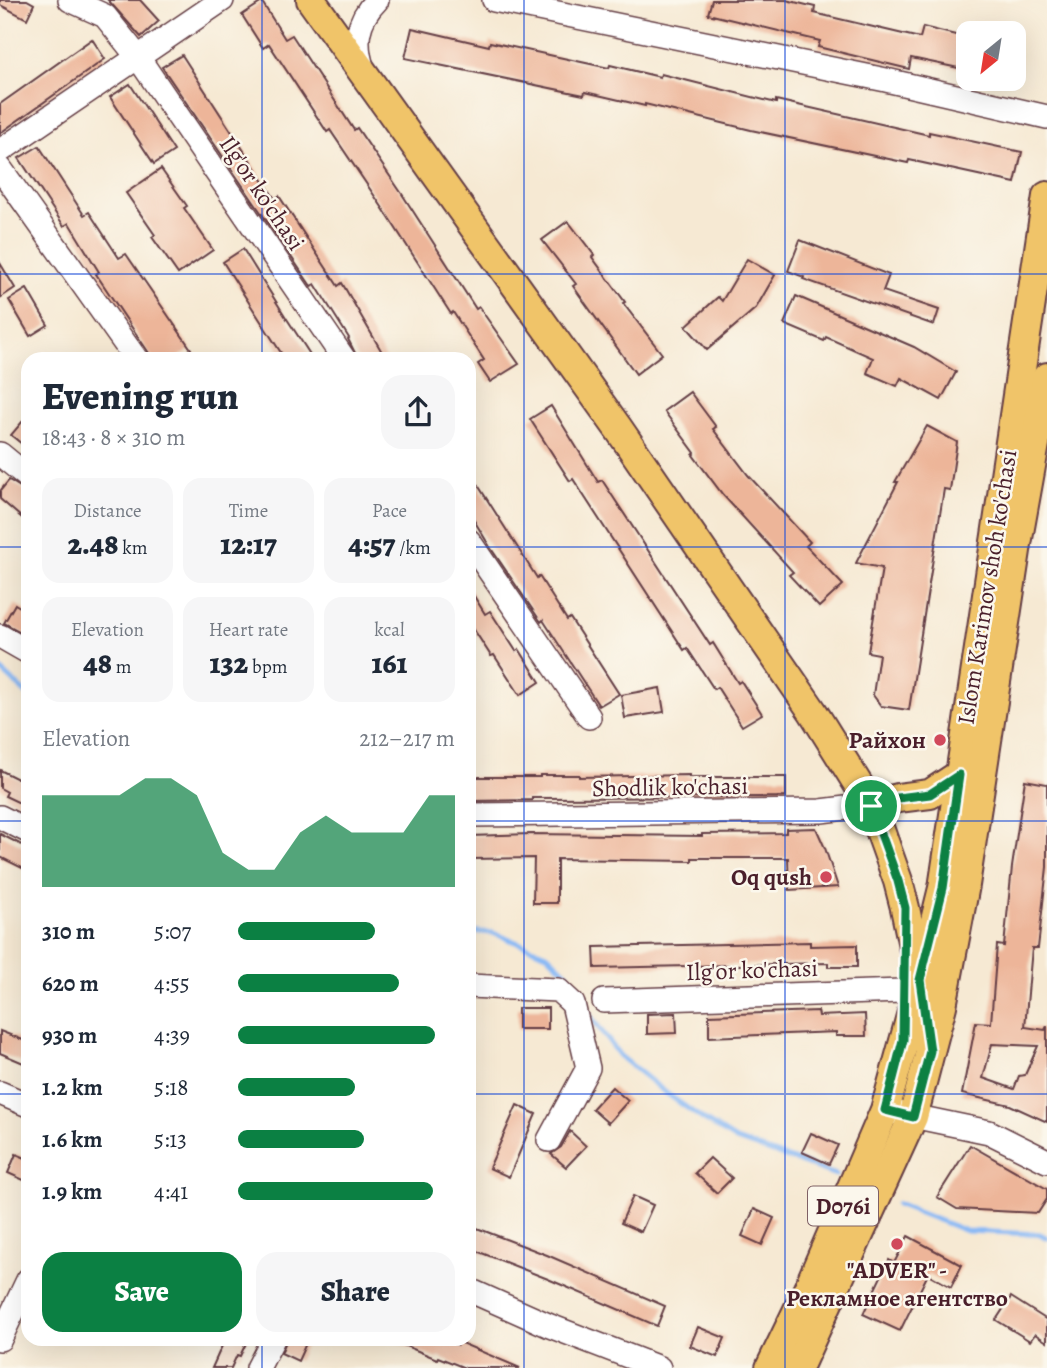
<!DOCTYPE html>
<meta charset="utf-8">
<style>
:root{--surface:#fff;--page:#f6f6f7;--text:#1f2937;--muted:#747a83;--accent:#0b8043}
body{margin:0;font-family:Alegreya,serif;background:var(--page);color:var(--text);height:100vh;display:flex;flex-direction:column;font-size:26px;white-space:nowrap}
*{box-sizing:border-box;margin:0}
p{font-size:23px;color:var(--muted)}
.icon{flex:none;width:38px;height:38px;fill:none;stroke:currentColor;stroke-width:2;stroke-linecap:round;stroke-linejoin:round}
.map{position:relative;flex:1;overflow:hidden}
.details{position:absolute;left:21px;top:352px;width:455px;height:994px;display:flex;flex-direction:column;background:var(--surface);border-radius:21px;box-shadow:0 7px 28px #0002}
.details>*{flex:none}
.needle{width:46px;rotate:210deg}
.controls{position:absolute;left:956px;top:21px;display:grid;gap:14px}
.controls a{display:grid;place-items:center;width:70px;height:70px;border-radius:14px;background:var(--surface);box-shadow:0 7px 28px #0002;font-size:35px}
.pin{position:absolute;display:grid;place-items:center;width:60px;height:60px;color:#fff;margin:-30px;border:4px solid #fff;border-radius:50%;box-shadow:0 2px 7px #0007}
.round{display:grid;place-items:center;flex:none;width:74px;height:74px;border-radius:21px;background:var(--page)}
.summary{display:flex;align-items:center;justify-content:space-between;height:119px;padding:0 21px}
h1{font-size:38px;font-weight:800;line-height:52px}
.figures{display:grid;grid-template-columns:repeat(3,1fr);gap:10px;height:119px;padding:7px 21px}
.figures div{display:grid;align-content:center;border-radius:18px;background:var(--page);text-align:center}
.figures b{font-size:30px;font-weight:800}
.figures small{font-size:19px;font-weight:400}
.figures p{font-size:19px}
.chart{height:196px;padding:14px 21px}
.chart p{display:flex;justify-content:space-between}
.chart svg{width:100%;height:126px;margin-top:7px;fill:var(--accent);opacity:.7}
.primary-button{display:flex;gap:14px;margin-top:auto;padding:14px 21px}
.primary-button a{flex:1;height:80px;border-radius:21px;background:var(--accent);color:#fff;font-size:28px;font-weight:800;line-height:80px;text-align:center}
.primary-button a+a{background:var(--page);color:var(--text)}
ul{padding:0 21px;list-style:none;font-size:23px}
li{display:grid;grid-template-columns:112px 84px 1fr;align-items:center;height:52px}
li i{height:18px;border-radius:9px;background:var(--accent)}
.map>svg:first-child{display:block}
.lines{fill:none;stroke-linecap:round;stroke-linejoin:round}
.stream{stroke:#89b9f5;stroke-width:5}
.building{fill:#edb599;fill-rule:evenodd}
.minor-casing{stroke:#643d44;stroke-width:26}
.major-casing{stroke:#643d44;stroke-width:32}
.minor{stroke:#fff;stroke-width:23}
.major{stroke:#f0c469;stroke-width:28}
.route-casing{stroke:#fff;stroke-width:14}
.route{stroke:#0b8043;stroke-width:9}
.grid{fill:none;stroke:#1d4ed8;stroke-width:2;stroke-opacity:0.55}
.poi-dot{fill:#d1495b;stroke:#fbf7ec;stroke-width:2.5}
.labels{text-anchor:middle;dominant-baseline:central;stroke-width:5;stroke-linejoin:round;paint-order:stroke}
.shield{fill:#fbf7ec;stroke:#7f6065;stroke-width:2}
.shield-label{font-size:23px;font-weight:bold;fill:#4a1f2b}
.street-label{font-size:24px;fill:#4a1f2b;stroke:#fbf7ec}
.poi-label{font-size:24px;font-weight:bold;fill:#4a1f2b;stroke:#fbf7ec;text-anchor:end}
</style>
<div class="map">
<svg width="1047" height="1368" viewBox="0 0 1047 1368">
<rect width="100%" height="100%" fill="#fbf7ec"/>
<filter id="ink" filterUnits="userSpaceOnUse"><feTurbulence type="fractalNoise" baseFrequency=".0143" numOctaves="2"/><feDisplacementMap in="SourceGraphic" scale="14" xChannelSelector="R" yChannelSelector="G"/><feConvolveMatrix kernelMatrix="1 2 1 2 8 2 1 2 1" color-interpolation-filters="sRGB"/></filter>
<filter id="wash" filterUnits="userSpaceOnUse"><feTurbulence type="fractalNoise" baseFrequency=".00686" numOctaves="4" result="noise"/><feDisplacementMap in="SourceGraphic" scale="28" xChannelSelector="R" yChannelSelector="G"/><feGaussianBlur stdDeviation="1.57" result="paint"/><feColorMatrix in="noise" values="0 0 0 0 0 0 0 0 0 0 0 0 0 0 0 0 0 1.4 0 .05"/><feComposite in="paint" operator="in"/></filter>
<g filter="url(#wash)">
<rect width="100%" height="100%" fill="#f6e9d3"/>
<g class="lines">
<!-- stream -->
<g class="stream">
<polyline points="0,669 28,695"/>
<polyline points="469,931 493,933 547,954 567,973 577,995"/>
<polyline points="583,1006 620,1056 666,1093 704,1120 736,1140 836,1175"/>
<polyline points="897,1204 966,1231 1040,1234 1047,1238"/>
</g>
</g>
<g id="blocks">
<!-- building -->
<g class="building">
<polygon points="0,0 27,0 34,4 27,19 0,5"/>
<polygon points="108,0 140,0 159,21 141,37"/>
<polygon points="712,0 786,0 815,7 814,13 920,38 923,27 968,38 968,70 911,58 909,69 818,47 820,41 708,14"/>
<polygon points="262,2 285,39 292,35 354,130 357,128 402,194 476,309 479,307 519,364 490,382 478,364 484,360 453,312 451,314 382,207 330,130 327,132 269,44 263,48 242,15"/>
<polygon points="412,28 489,46 490,42 609,68 610,65 660,77 661,74 776,103 776,100 929,135 929,132 1022,152 1015,183 909,160 908,163 751,130 645,104 645,106 585,92 584,95 405,58"/>
<polygon points="92,39 105,59 0,133 0,104"/>
<polygon points="182,55 275,199 279,196 338,286 342,283 386,359 358,359 348,339 349,338 315,284 311,286 162,67"/>
<polygon points="130,84 174,151 154,164 110,97"/>
<polygon points="39,146 84,215 89,212 119,258 126,254 191,349 176,359 153,359 96,274 99,272 69,223 64,226 19,158"/>
<polygon points="161,169 187,206 184,208 213,250 178,274 152,237 155,235 126,193"/>
<polygon points="568,221 594,255 592,257 625,302 623,303 662,354 636,374 573,286 576,284 542,240"/>
<polygon points="800,240 889,275 883,291 939,310 934,325 803,279 804,277 788,271"/>
<polygon points="243,249 287,319 313,359 285,359 262,323 223,262"/>
<polygon points="747,259 775,275 756,308 707,350 686,326 718,297 722,301"/>
<polygon points="0,263 15,288 0,298"/>
<polygon points="27,289 48,325 30,336 9,300"/>
<polygon points="796,296 914,347 956,372 941,400 901,378 897,386 867,373 873,358 826,337 824,341 784,324"/>
<polygon points="690,392 716,427 713,429 748,475 810,542 806,546 843,585 819,607 789,575 793,572 723,495 693,455 695,453 664,411"/>
<polygon points="551,406 598,482 602,480 710,645 713,643 738,683 741,681 762,714 742,726 717,687 714,689 687,648 684,650 573,479 570,481 530,419"/>
<polygon points="28,415 28,449 11,435"/>
<polygon points="927,426 957,442 950,490 944,489 909,710 881,706 873,695 879,654 868,652 882,568 856,563 898,482 895,482"/>
<polygon points="469,471 537,578 539,576 567,620 570,618 619,694 599,706 543,620 541,622 490,547 469,512"/>
<polygon points="9,480 28,492 28,523 0,499 0,491"/>
<polygon points="469,588 485,614 490,611 516,651 519,649 540,682 520,695 494,655 491,656 469,622"/>
<polygon points="15,604 28,612 28,636 4,623"/>
<polygon points="660,688 664,712 625,718 621,695"/>
<polygon points="0,770 28,784 28,807 5,796 7,792 0,788"/>
<polygon points="540,775 579,775 579,777 689,775 689,777 786,777 786,797 532,798 532,800 469,801 469,777 540,777"/>
<path d="M1025,780L1047,784V867L1038,948H1032L1025,1027L1045,1030L1047,1026V1122L1010,1105L962,1094L976,1022L991,1023L997,945L1004,946L1012,867ZM992,1044L1038,1046L1025,1075L1019,1076L1014,1089L983,1078Z"/>
<polygon points="816,828 825,848 838,887 789,890 788,858 692,858 692,861 557,859 557,903 533,903 534,858 469,859 469,836 531,834 702,836 702,834 786,833 786,829"/>
<polygon points="0,834 28,848 28,871 0,857"/>
<polygon points="810,942 810,946 857,945 857,967 828,967 828,963 595,968 594,947"/>
<rect x="518" y="1008" width="30" height="21"/>
<polygon points="818,1011 819,1016 865,1014 866,1036 836,1036 836,1032 709,1037 709,1015"/>
<polygon points="676,1013 677,1033 647,1034 647,1014"/>
<polygon points="0,1031 28,1042 28,1065 0,1053"/>
<polygon points="612,1087 628,1101 608,1123 592,1109"/>
<polygon points="517,1105 536,1114 509,1177 489,1168"/>
<polygon points="570,1131 586,1146 566,1167 551,1154 561,1147"/>
<polygon points="811,1133 838,1145 829,1164 802,1152"/>
<polygon points="970,1145 1047,1189 1047,1199 1038,1213 957,1209 937,1197"/>
<polygon points="16,1154 28,1159 28,1182 8,1173"/>
<polygon points="710,1158 732,1178 717,1193 695,1173"/>
<polygon points="633,1196 653,1205 641,1232 621,1223"/>
<polygon points="754,1209 774,1218 762,1245 742,1236"/>
<polygon points="469,1225 547,1255 665,1306 657,1326 548,1279 469,1248"/>
<polygon points="908,1236 962,1265 951,1287 928,1274 900,1331 863,1314 889,1260 894,1263"/>
<polygon points="1011,1297 1047,1320 1047,1342 1035,1334 1030,1341 996,1320"/>
<polygon points="698,1327 725,1338 717,1357 690,1346"/>
<polygon points="225,1339 248,1339 240,1356 237,1355 231,1368 212,1368"/>
<polygon points="287,1339 308,1339 298,1361 281,1353"/>
<polygon points="389,1339 443,1339 458,1345 459,1342 520,1368 465,1368 438,1357 437,1359"/>
</g>
</g>
</g>
<g filter="url(#ink)">
<use href="#blocks" fill-opacity="0" stroke="#643d44" stroke-width="2"/>
<g class="lines">
<defs>
<g id="minor">
<polyline points="70,0 105,16 137,56 344,359"/>
<polyline points="494,0 886,80 1047,117"/>
<path d="M363,70C354,43 356,21 377,0"/>
<polyline points="0,151 222,0"/>
<polyline points="0,168 136,359"/>
<polyline points="0,454 28,477"/>
<polyline points="469,541 589,717"/>
<polyline points="0,636 28,652"/>
<polyline points="469,815 821,811 871,805"/>
<polyline points="0,817 28,831"/>
<polyline points="469,986 558,990 573,1004 588,1068 549,1140"/>
<polyline points="604,1001 902,991"/>
<polyline points="0,1093 28,1105"/>
<polyline points="898,1113 989,1132 1047,1161"/>
<polyline points="469,1290 550,1326 659,1368"/>
<polyline points="0,1339 28,1280"/>
<polyline points="258,1368 273,1339"/>
</g>
<g id="major">
<polyline points="311,0 618,428 813,712 871,805 898,881 905,908 920,980 930,1051"/>
<polyline points="871,805 898,798 930,794 959,775"/>
<polyline points="770,1368 808,1289 885,1110 917,994 943,888 1047,196"/>
<polyline points="798,1368 913,1117 942,1006 965,885 1017,544 1047,377"/>
</g>
</defs>
<!-- minor casing -->
<use href="#minor" class="minor-casing"/>
<!-- major casing -->
<use href="#major" class="major-casing"/>
<!-- minor -->
<use href="#minor" class="minor"/>
<!-- major -->
<use href="#major" class="major"/>
</g>
</g>
<g class="lines" filter="url(#ink)">
<defs>
<polygon id="route" points="959,775 943,888 920,980 930,1051 913,1117 885,1110 903,1040 905,908 898,881 871,806 898,798 930,794"/>
</defs>
<!-- route casing -->
<use href="#route" class="route-casing"/>
<!-- route -->
<use href="#route" class="route"/>
</g>
<!-- grid -->
<path class="grid" d="M262,0V359M524,0V1368M785,0V1368M0,274H1047M0,547H28M469,547H1047M0,821H28M469,821H1047M0,1094H28M469,1094H1047M262,1339V1368"/>
<!-- markers -->
<g class="poi-dot">
<circle cx="940" cy="740" r="7"/>
<circle cx="826" cy="877" r="7"/>
<circle cx="897" cy="1244" r="7"/>
</g>
<g class="labels">
<!-- shield labels -->
<rect class="shield" x="808" y="1186.5" width="70" height="39" rx="5"/>
<g class="shield-label">
<text x="843" y="1206">D076i</text>
</g>
<!-- street labels -->
<g class="street-label">
<text transform="translate(262 193) rotate(56)">Ilg'or ko'chasi</text>
<text transform="translate(987 587) rotate(-81)">Islom Karimov shoh ko'chasi</text>
<text transform="translate(670 787) rotate(-1)">Shodlik ko'chasi</text>
<text transform="translate(752 970) rotate(-2)">Ilg'or ko'chasi</text>
</g>
<!-- poi labels -->
<g class="poi-label">
<text x="926" y="740">Райхон</text>
<text x="812" y="877">Oq qush</text>
<text x="897" y="1270" text-anchor="middle">"ADVER" -<tspan x="897" dy="28">Рекламное агентство</tspan></text>
</g>
</g>
</svg>
<div class="controls">
<a><svg class="needle" viewBox="-14 -14 28 28"><path d="M0-13l5 13h-10z" fill="#e53935"/><path d="M0 13l5-13h-10z" fill="#747a83"/></svg></a>
</div>
<div class="pin" style="left:871px;top:806px;background:#1e9e55"><svg class="icon" aria-label="arrive" viewBox="0 0 24 24"><path d="M6 21V4h12l-3 4 3 4H6"/></svg></div>
<section class="details">
<div class="summary"><div><h1>Evening run</h1><p>18:43 · 8 × 310 m</p></div><a class="round"><svg class="icon" aria-label="share" viewBox="0 0 24 24"><path d="M12 15V3M7 8l5-5 5 5M5 13v7h14v-7"/></svg></a></div>
<div class="figures">
<div><p>Distance</p><b>2.48<small> km</small></b></div>
<div><p>Time</p><b>12:17</b></div>
<div><p>Pace</p><b>4:57<small> /km</small></b></div>
</div>
<div class="figures">
<div><p>Elevation</p><b>48<small> m</small></b></div>
<div><p>Heart rate</p><b>132<small> bpm</small></b></div>
<div><p>kcal</p><b>161</b></div>
</div>
<div class="chart"><p><span>Elevation</span>212–217 m</p>
<svg viewBox="0 0 160 44" preserveAspectRatio="none"><path d="M0 44V12L10 12L20 12L30 12L40 6L50 6L60 12L70 32L80 38L90 38L100 25L110 19L120 25L130 25L140 25L150 12L160 12V44z"/></svg>
</div>
<ul>
<li><b>310 m</b>5:07<i style="width:63%"></i></li>
<li><b>620 m</b>4:55<i style="width:74%"></i></li>
<li><b>930 m</b>4:39<i style="width:91%"></i></li>
<li><b>1.2 km</b>5:18<i style="width:54%"></i></li>
<li><b>1.6 km</b>5:13<i style="width:58%"></i></li>
<li><b>1.9 km</b>4:41<i style="width:90%"></i></li>
</ul>
<div class="primary-button"><a>Save</a><a>Share</a></div>
</section>
</div>
